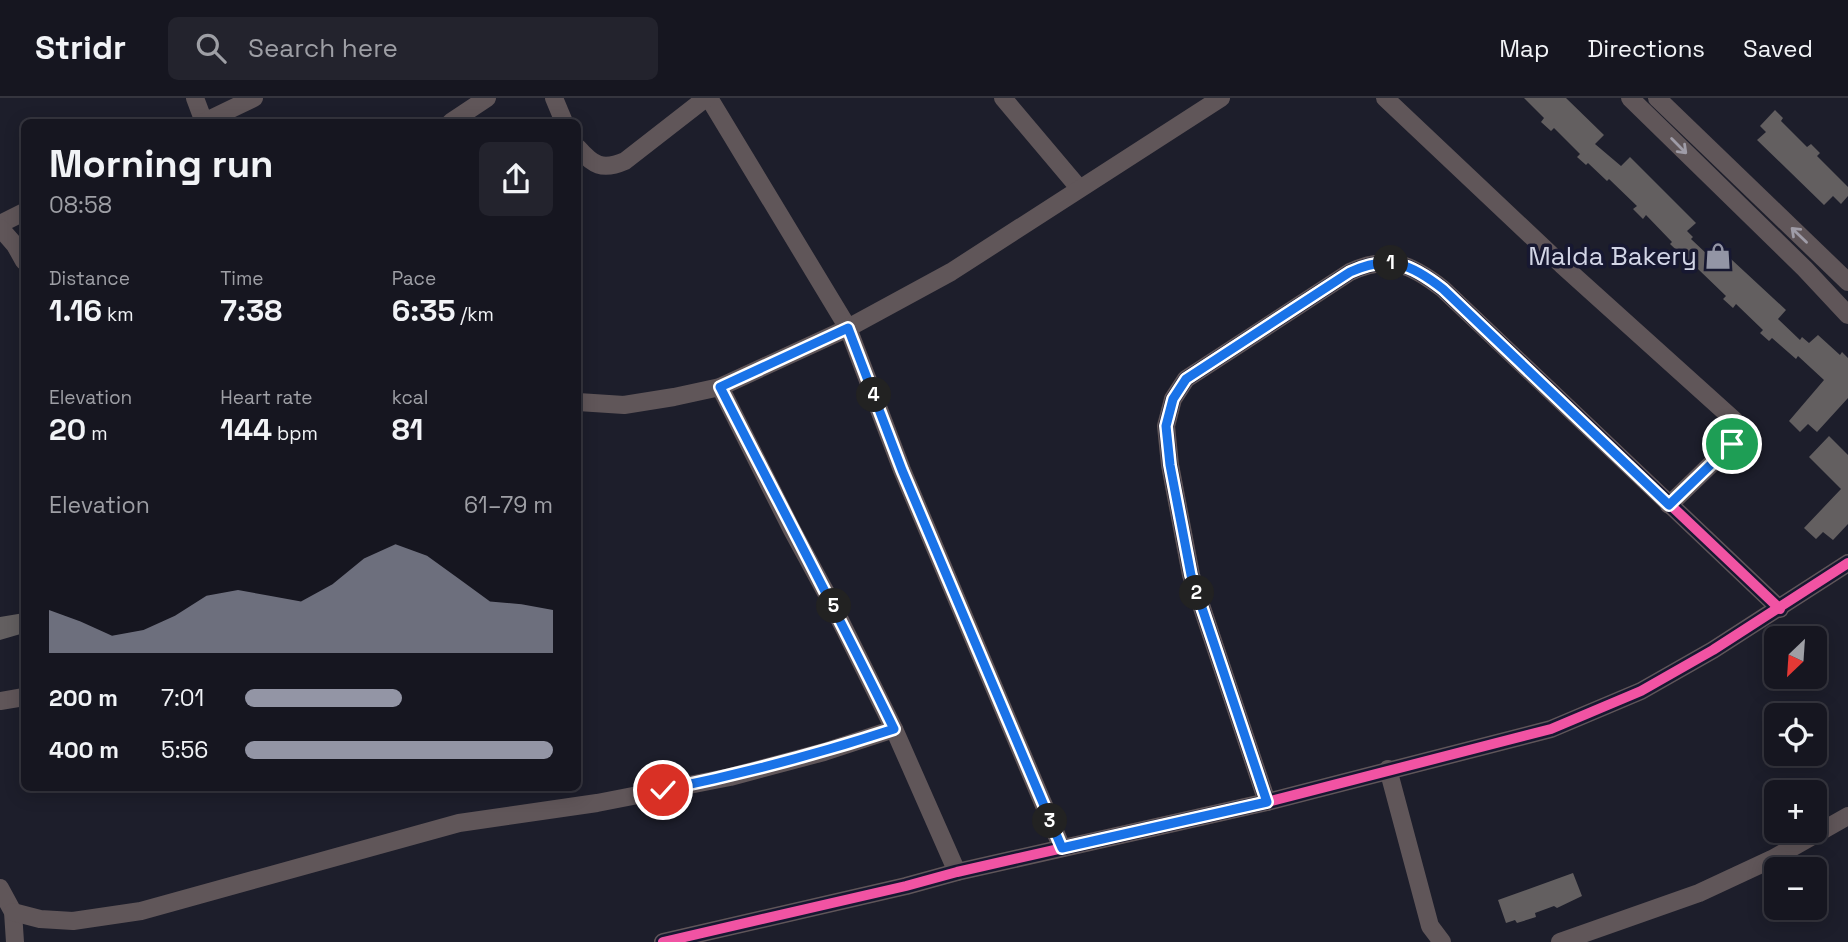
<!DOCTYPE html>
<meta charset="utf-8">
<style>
:root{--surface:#161620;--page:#23232d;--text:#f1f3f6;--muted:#9e9fa5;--line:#35353e;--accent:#9395a5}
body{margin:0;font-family:"Space Grotesk",sans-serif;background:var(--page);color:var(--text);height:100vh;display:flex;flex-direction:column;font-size:26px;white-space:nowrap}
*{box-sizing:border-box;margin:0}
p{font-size:23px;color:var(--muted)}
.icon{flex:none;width:38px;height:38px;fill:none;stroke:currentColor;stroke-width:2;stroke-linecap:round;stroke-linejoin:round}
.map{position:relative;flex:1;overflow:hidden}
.sheet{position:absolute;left:21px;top:21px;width:560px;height:672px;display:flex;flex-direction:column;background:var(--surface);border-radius:10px;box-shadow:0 4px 18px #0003,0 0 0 2px var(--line)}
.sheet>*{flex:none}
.needle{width:46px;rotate:205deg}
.tools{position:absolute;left:1764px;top:528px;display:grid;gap:14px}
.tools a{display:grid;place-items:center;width:63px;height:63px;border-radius:10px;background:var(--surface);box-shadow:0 4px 18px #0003,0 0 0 2px var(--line);font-size:35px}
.pin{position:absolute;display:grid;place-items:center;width:60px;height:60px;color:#fff;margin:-30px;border:4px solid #fff;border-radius:50%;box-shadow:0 2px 7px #0007}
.km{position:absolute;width:35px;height:35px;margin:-18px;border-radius:50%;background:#222;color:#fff;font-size:19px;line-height:35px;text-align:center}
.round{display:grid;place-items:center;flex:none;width:74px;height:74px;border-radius:10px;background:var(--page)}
.overview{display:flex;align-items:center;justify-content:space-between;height:119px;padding:0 28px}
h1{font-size:38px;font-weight:700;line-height:52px}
.stats{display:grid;grid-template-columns:repeat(3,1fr);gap:10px;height:119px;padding:7px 28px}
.stats div{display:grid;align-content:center}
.stats b{font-size:30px;font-weight:700}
.stats small{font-size:19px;font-weight:400}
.stats p{font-size:19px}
.chart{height:196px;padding:14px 28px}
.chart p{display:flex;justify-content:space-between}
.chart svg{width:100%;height:126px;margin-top:7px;fill:var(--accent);opacity:.7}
ul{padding:0 28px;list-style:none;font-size:23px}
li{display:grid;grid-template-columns:112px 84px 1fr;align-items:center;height:52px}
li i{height:18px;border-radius:9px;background:var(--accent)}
header{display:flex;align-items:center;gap:42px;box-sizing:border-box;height:98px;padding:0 35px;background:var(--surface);border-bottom:2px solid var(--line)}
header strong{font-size:33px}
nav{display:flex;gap:38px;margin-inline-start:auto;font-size:24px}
.search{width:490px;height:63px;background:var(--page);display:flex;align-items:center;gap:18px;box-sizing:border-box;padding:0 24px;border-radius:10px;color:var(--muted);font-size:26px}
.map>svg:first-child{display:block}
.building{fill:#635f60}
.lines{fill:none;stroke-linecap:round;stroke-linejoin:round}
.minor{stroke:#605659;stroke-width:18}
.cycleway-casing{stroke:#171831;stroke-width:15}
.cycleway{stroke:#f153a3;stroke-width:10}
.oneway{stroke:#9f9ca7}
.route-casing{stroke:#fff;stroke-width:14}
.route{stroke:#1a73e8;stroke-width:9}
.labels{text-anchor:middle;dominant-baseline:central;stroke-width:7;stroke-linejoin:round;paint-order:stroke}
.poi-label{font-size:26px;fill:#d2d5e6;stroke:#171831;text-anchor:end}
</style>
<header>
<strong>Stridr</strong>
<div class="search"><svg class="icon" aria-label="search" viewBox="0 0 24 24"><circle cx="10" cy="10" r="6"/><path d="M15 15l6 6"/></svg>Search here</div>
<nav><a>Map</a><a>Directions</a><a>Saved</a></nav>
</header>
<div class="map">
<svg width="1848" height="844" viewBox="0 0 1848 844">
<rect width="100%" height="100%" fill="#1d1e2b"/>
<!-- building -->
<g class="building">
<polygon points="1524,0 1566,0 1604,37 1595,46 1621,68 1630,59 1696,125 1687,133 1693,139 1691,141 1709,158 1718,149 1786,212 1778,221 1800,242 1802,239 1809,245 1818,237 1840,257 1842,254 1848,260 1848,300 1817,334 1808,326 1800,334 1789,323 1824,282 1798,258 1796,261 1772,240 1769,243 1760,235 1763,232 1736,206 1733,210 1723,201 1726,198 1698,171 1696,173 1687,165 1689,164 1670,146 1672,144 1646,117 1643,121 1633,111 1637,108 1609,81 1607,83 1588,65 1586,67 1577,59 1580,56 1554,30 1551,33 1541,24 1544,20"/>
<polygon points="1775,12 1783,20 1781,23 1807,49 1811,46 1820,55 1817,58 1848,89 1848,98 1841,106 1833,98 1824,107 1757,42 1766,34 1760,28"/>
<polygon points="1829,338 1848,357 1848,426 1833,442 1823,434 1816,441 1804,430 1841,391 1809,359"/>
<polygon points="24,515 24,535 0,542 0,519"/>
<polygon points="1573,775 1582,798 1557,810 1554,808 1535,815 1536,819 1517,825 1515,822 1506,825 1498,802"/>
</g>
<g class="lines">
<!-- minor -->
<g class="minor">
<polyline points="195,0 204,24"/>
<polyline points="554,0 564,24"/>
<polyline points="709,0 848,230 902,372 1062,750"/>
<polyline points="1003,0 1079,90"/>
<path d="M1385,0L1562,167L1734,322C1740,332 1738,336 1732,346L1669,407"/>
<polyline points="1630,0 1805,171 1848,217"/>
<polyline points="1657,0 1848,184"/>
<polyline points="204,24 254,0"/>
<polyline points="451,24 487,0"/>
<path d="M578,50C593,67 602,73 625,63L706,0"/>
<polyline points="0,126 24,114"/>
<polyline points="0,130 15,147 24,163"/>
<polyline points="720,289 792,432 831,504 894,631 957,774"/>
<polyline points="578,304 624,307 674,299 720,289 848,230 951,174 1221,0"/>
<polyline points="0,603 24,599"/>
<polyline points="1388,671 1430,828 1442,844"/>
<path d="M1267,704L1191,477L1170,367L1166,328L1173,301L1186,281L1350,174C1389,156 1411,166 1443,191L1780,511"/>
<polyline points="0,790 13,814 15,844"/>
<polyline points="13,814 40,821 73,823 141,813 459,725 597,705 730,679 824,654 894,631"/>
<polyline points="663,844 906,788 957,774 1267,704 1551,631 1641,593 1713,552 1848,465"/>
<polyline points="1560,844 1699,795 1772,761 1848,718"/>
</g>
<defs>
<g id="cycleway">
<path d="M1267,704L1191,477L1170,367L1166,328L1173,301L1186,281L1350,174C1389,156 1411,166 1443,191L1780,511"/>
<polyline points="663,844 906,788 957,774 1267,704 1551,631 1641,593 1713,552 1848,465"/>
</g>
</defs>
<!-- cycleway casing -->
<use href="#cycleway" class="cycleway-casing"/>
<!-- cycleway -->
<use href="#cycleway" class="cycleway"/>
</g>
<!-- one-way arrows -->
<defs><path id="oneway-shaft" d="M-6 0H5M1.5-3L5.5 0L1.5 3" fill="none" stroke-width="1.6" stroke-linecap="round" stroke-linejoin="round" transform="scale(1.75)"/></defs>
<g class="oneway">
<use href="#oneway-shaft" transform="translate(1679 48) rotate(45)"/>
<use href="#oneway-shaft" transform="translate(1799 137) rotate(-136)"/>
</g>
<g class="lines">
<defs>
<path id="route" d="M663,692C741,676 818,656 894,631C838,516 778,403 720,289L848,230L902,372L1062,750L1267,704L1191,477L1170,367L1166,328L1173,301L1186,281L1350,174C1389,156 1411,166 1443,191L1669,407L1732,346"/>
</defs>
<!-- route casing -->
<use href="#route" class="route-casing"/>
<!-- route -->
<use href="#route" class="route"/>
</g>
<!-- icons -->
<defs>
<symbol id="shop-bare" viewBox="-9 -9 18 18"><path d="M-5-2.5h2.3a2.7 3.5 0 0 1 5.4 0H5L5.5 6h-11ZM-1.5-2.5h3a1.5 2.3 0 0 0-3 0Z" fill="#9395a5" stroke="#171831" stroke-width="2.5" paint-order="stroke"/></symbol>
</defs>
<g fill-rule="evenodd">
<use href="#shop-bare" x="1699" y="139" width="38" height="38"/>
</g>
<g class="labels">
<!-- poi labels -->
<g class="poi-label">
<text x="1697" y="158">Malda Bakery</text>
</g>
</g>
</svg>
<div class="tools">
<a><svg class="needle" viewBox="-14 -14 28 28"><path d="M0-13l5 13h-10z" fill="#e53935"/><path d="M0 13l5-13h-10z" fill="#9e9fa5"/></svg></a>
<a><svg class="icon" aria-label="locate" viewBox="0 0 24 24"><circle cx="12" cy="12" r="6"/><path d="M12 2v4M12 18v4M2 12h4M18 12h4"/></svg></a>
<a>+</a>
<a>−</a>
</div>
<div class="pin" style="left:1732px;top:346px;background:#1e9e55"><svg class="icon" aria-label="arrive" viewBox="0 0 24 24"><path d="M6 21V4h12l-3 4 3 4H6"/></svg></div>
<div class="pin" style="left:663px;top:692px;background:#d93025"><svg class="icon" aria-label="check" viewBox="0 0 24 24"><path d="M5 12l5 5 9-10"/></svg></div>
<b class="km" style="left:1391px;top:165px">1</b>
<b class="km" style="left:1197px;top:495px">2</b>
<b class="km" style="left:1050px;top:723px">3</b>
<b class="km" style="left:874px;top:297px">4</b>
<b class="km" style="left:834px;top:508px">5</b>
<section class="sheet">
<div class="overview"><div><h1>Morning run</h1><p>08:58</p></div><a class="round"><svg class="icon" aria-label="share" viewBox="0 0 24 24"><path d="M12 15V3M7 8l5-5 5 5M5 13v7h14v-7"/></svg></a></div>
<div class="stats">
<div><p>Distance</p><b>1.16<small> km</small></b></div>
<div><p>Time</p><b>7:38</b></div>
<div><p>Pace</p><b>6:35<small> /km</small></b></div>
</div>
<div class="stats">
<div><p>Elevation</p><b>20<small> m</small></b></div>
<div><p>Heart rate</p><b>144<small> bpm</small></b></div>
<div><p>kcal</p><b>81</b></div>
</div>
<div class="chart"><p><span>Elevation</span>61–79 m</p>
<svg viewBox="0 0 160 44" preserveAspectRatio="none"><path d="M0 44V29L10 33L20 38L30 36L40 31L50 24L60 22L70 24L80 26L90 20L100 11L110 6L120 10L130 18L140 26L150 27L160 29V44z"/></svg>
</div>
<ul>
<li><b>200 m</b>7:01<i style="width:51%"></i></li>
<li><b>400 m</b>5:56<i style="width:100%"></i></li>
</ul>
</section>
</div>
